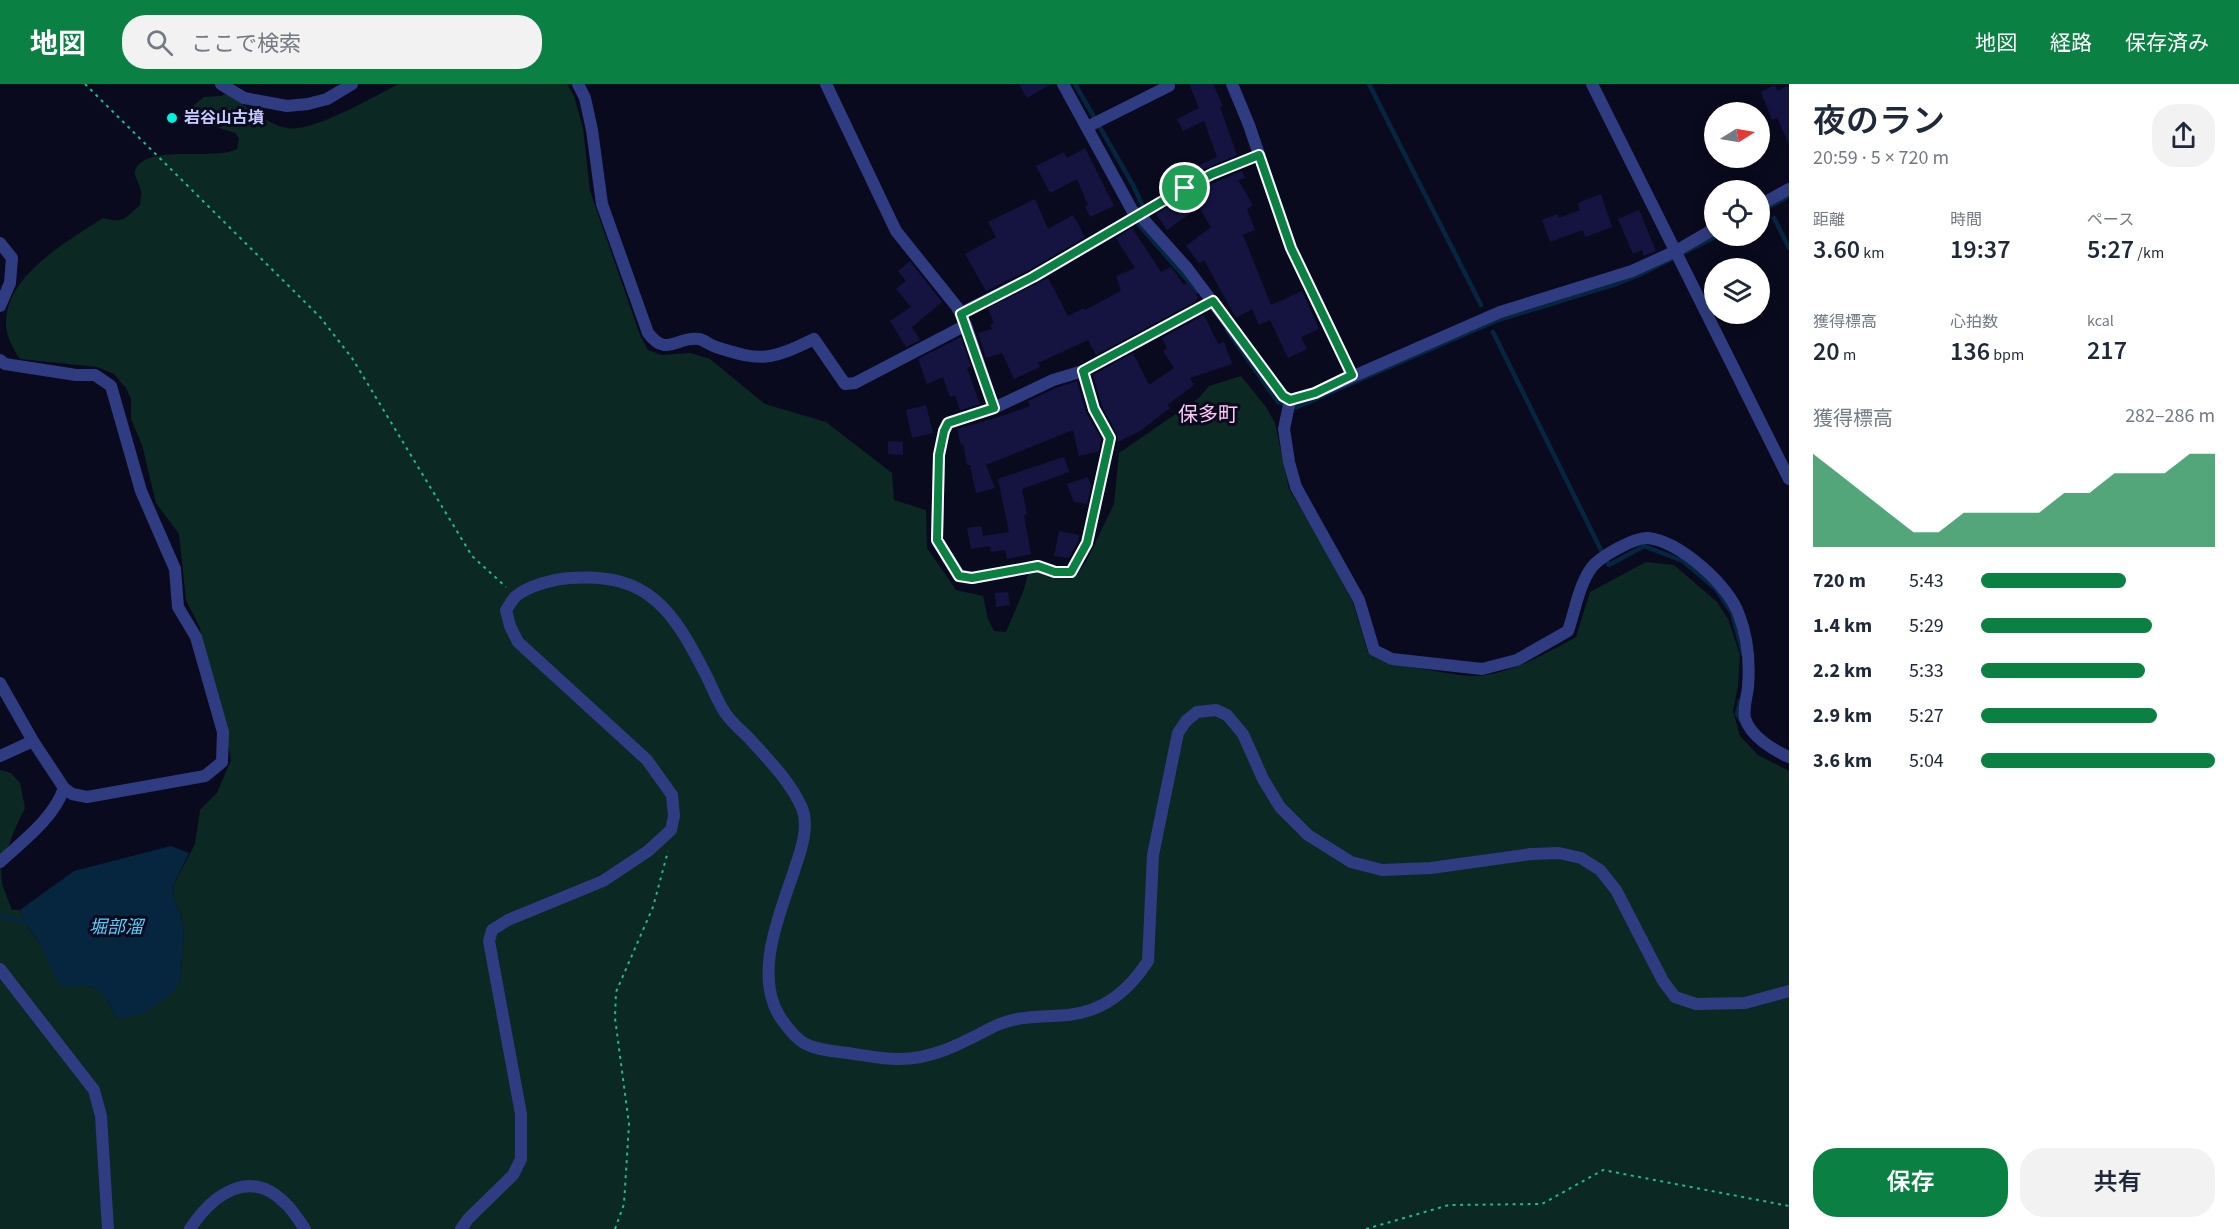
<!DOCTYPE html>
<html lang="ja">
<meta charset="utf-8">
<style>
:root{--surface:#fff;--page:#f2f2f3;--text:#1f2937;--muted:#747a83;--accent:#0b8043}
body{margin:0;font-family:"Source Sans 3","Noto Sans JP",sans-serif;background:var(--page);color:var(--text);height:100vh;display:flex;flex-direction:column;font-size:22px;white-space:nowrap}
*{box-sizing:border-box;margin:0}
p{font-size:20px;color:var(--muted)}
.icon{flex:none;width:33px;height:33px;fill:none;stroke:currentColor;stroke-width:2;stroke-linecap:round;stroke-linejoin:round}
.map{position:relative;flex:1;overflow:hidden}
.side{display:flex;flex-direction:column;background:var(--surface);width:450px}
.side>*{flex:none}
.needle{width:39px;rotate:79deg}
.tools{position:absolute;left:1704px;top:18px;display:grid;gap:12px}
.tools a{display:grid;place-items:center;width:66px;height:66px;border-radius:50%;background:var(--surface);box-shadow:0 3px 15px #0003;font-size:30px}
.pin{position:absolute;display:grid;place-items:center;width:51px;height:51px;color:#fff;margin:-26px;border:3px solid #fff;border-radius:50%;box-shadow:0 2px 6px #0007}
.round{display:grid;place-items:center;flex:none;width:63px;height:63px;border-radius:24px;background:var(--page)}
.overview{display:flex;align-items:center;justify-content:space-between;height:102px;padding:0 24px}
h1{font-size:33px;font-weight:600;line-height:45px}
.stats{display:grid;grid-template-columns:repeat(3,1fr);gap:9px;height:102px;padding:6px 24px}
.stats div{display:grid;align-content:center}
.stats b{font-size:26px;font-weight:600}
.stats small{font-size:16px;font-weight:400}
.stats p{font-size:16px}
.chart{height:168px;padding:12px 24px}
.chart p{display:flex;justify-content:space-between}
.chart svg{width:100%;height:108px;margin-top:6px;fill:var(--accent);opacity:.7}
.cta{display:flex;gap:12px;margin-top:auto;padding:12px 24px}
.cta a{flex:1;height:69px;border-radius:24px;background:var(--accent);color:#fff;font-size:24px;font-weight:600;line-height:69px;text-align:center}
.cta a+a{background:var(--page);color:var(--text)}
ul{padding:0 24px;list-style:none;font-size:20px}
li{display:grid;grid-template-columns:96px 72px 1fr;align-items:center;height:45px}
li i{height:15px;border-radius:8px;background:var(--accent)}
header{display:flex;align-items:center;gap:36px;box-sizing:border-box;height:84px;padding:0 30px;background:var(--accent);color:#fff}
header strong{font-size:28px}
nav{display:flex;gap:33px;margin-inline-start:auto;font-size:21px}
.search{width:420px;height:54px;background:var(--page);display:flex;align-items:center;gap:15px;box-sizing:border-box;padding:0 21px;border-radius:24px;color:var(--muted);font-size:22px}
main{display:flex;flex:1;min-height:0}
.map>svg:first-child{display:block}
.green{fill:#0c2822}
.water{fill:#062640}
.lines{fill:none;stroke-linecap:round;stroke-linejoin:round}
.stream{stroke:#062640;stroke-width:4.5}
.building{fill:#151440}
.path{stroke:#22b893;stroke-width:2;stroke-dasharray:3 4.5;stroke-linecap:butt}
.minor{stroke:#303c81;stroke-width:12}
.tertiary{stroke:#303c81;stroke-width:12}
.route-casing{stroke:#fff;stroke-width:12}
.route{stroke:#0b8043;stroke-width:8}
.poi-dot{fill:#00f2dd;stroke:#0a0a1e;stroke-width:2}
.labels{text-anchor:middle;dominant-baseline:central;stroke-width:6;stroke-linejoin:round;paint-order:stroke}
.poi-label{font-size:16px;font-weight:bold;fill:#c7cbff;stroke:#0a0a1e;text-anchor:start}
.water-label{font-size:18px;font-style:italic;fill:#55d0ff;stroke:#0a0a1e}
.quarter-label{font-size:20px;fill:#ffc9f5;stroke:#0a0a1e}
</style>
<header>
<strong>地図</strong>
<div class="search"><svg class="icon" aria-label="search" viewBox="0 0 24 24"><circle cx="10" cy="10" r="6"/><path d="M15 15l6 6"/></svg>ここで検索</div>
<nav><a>地図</a><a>経路</a><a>保存済み</a></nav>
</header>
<main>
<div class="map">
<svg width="1789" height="1145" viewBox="0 0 1789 1145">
<rect width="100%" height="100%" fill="#0a0a1e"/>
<!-- green -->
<path class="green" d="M399,0H567L574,12L583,44L590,107L640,251L648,266L662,271L690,269L710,275L765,320L826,338L892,389L894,416L926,426L927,464L956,506L983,512L988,535L994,547L1006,548L1023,508L1029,487L1072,495L1086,478L1114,420L1119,369L1199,314L1209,302L1241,292L1266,323L1275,339L1289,405L1314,446L1353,519L1368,568C1388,580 1408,583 1430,586C1449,589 1468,594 1486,591C1519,586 1548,568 1576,553L1590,508L1646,478L1674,481L1717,518L1728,535L1740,571L1738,602L1733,627L1740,652L1758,671L1789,687V1145H0V686L11,689L20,699L25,724L14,747L1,784L2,800L12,826H20C25,840 33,850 41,862C51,877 52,890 65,902C103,901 100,903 117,935L180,898L184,850L181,831L174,815L173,802L195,760L200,726L217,709L231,676L223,635L207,591L200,544L186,516L179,450L156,419L142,361L131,335V315L126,304L114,290L97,283L20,275C13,264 7,254 6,241C4,192 68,157 103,134C124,140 125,134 140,121C140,117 142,111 141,107C140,100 132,91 136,84C150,60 214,77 237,65L239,54L235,49L198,37L189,30L190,24L204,13L221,12L227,9C244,21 266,40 287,44C313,49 374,12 399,0Z"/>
<!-- water -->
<path class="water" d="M171,762L189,769L173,802L174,815L181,831L184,850L180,898L169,912L144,929L117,935C109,920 103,901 83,902C78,902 69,904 64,902C52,897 49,876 43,866C36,852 25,841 20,826L74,787Z"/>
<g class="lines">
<!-- stream -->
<g class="stream">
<polyline points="1075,0 1133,101 1143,123"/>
<polyline points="1369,0 1481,221"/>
<polyline points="1760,128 1789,112"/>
<polyline points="1774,134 1789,164"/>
<polyline points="1139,141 1197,207"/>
<polyline points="1227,246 1278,318 1297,323 1498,236 1616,200 1639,191 1717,152"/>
<polyline points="1493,248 1603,470"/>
<polyline points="1608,479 1609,481 1644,462 1683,477 1716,505 1732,529 1743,570"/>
<polyline points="1740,617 1737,630 1741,637"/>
<polyline points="0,832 30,839"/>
</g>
</g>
<!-- building -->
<g class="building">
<polygon points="1019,0 1051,0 1027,14"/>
<polygon points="1189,0 1213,0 1223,22 1220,23 1237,71 1197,88 1195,83 1217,73 1204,37 1183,47 1177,35 1199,24"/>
<polygon points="1775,1 1777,7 1789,1 1789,60 1777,34 1772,36 1761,8"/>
<polygon points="1085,64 1114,122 1090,133 1085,122 1088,121 1077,95 1050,109 1036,82 1064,68 1067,74"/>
<polygon points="1242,87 1245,94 1238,96 1253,121 1247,125 1255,146 1243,151 1271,221 1302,207 1319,245 1301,253 1307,265 1288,274 1270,236 1259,241 1252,225 1236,234 1204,176 1199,179 1186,162 1211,143 1199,123 1167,146 1156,130 1175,119 1178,123 1204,103"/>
<polygon points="1601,110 1612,143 1585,153 1583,146 1550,158 1542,136 1557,130 1559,134 1580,126 1578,119"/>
<polygon points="1035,115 1048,145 1073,131 1085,153 1029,186 986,207 965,170 996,153 988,138"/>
<polygon points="1639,126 1656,167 1644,172 1642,166 1633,170 1618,135"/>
<polygon points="1132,144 1161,188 1171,183 1184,201 1187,198 1198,213 1196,217 1096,271 1088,256 1038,279 1040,283 1014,295 1002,269 986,274 978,249 992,245 990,241 994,239 988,224 1048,194 1068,232 1084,224 1085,226 1121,207 1116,192 1135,184 1116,154"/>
<polygon points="910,177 942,218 912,243 920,256 906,263 890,237 911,223 896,205 906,197 898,187"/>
<polygon points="1204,231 1218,260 1224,258 1232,280 1190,294 1194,301 1167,321 1170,324 1140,347 1118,358 1117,350 1102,322 1093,291 1133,269 1149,301 1174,284 1163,267 1167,264 1162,254"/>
<polygon points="961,253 971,282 967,284 980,320 960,326 955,311 950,313 943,293 927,300 918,275"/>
<polygon points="1077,297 1086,328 1101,355 1099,367 1079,372 1073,346 986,381 995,404 976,409 970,381 967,381 963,360 961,361 957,345 1002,332 1030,322 1028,317 1056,304"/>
<polygon points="926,321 933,349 912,354 906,326"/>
<polygon points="888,357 903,358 903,371 888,370"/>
<polygon points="1064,373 1069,388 1022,405 1027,430 1024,431 1031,470 1007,475 1005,466 991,468 990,462 971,465 967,444 981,442 983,452 1009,448 998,395"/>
<polygon points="1088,393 1091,402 1087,420 1074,418 1067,400"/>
<polygon points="1059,447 1079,451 1078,458 1069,474 1054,472"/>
<polygon points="1008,508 1010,521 996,523 995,509"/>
</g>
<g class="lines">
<!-- path -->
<g class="path">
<polyline points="85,0 320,233 352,274 472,472 506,503"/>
<polyline points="615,1145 624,1120 629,1040 615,934 616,908 653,823 668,767"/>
<polyline points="1366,1145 1449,1121 1542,1120 1603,1086 1789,1122"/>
</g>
<!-- minor -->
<g class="minor">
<polyline points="221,0 244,14 287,22 308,20 327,15 352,0"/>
<path d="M578,0L585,14L592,46L602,120L648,249C667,274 676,252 699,255C704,256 710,261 716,263C762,278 771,276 814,255L845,300L855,299L966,241"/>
<polyline points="826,0 896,147 957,223 966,241 994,324 1053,296 1083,287 1213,217"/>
<polyline points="1232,0 1249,41 1291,164 1352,291"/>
<polyline points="1592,0 1789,395"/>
<polyline points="1087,43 1169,2"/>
<polyline points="1760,121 1789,105"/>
<path d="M1714,145L1676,167L1632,187L1500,228L1315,309L1290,316L1284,345L1289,378L1296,403L1359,516L1374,566L1392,575L1482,585L1517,576L1568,547C1575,527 1579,500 1592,483C1600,473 1634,453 1648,454C1679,457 1729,501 1739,531C1748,554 1750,578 1748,603C1747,613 1743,624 1745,634C1750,652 1773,666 1789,673"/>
<polyline points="0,159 12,174 10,199 0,222"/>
<polyline points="961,229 1033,193 1185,104 1212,90 1259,71"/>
<polyline points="0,276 5,280 76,291 95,291 111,302 141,407 175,485 178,523 196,553 223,648 222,678 205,692 87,713 72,710 64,704"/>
<polyline points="994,324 948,339 944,347 939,371 937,456 959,491 972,494 1038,482 1055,488 1071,488 1087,459 1110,354 1094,325 1083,287"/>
<path d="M0,599L33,657L64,704C54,734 23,757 0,778"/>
<polyline points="0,672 33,657"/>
<polyline points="0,885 94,1006 101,1032 108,1145"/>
<path d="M190,1145C212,1111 250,1083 285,1119C293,1126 299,1137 305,1145"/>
<path d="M461,1145L468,1135L513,1091L521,1075V1030L489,857L492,846L508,836L603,797L648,767L671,746L674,732L672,711L647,676L518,558L510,542L506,526C509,522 512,516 515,513C527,502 554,495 570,494C650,488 674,528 707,593C713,605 718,619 726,630C732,639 741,646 748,653C767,674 790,697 802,724C809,742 802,763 796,781C782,825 752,889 780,933C799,961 807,964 840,968C858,970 878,975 897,975C932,976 962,959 991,944C1016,931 1041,933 1068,931C1105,927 1129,906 1148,877L1153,771L1178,649L1186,637L1197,628L1216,626L1227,631L1243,650L1263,695L1280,723L1308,751L1351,778L1382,786L1431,784L1531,770L1559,769L1581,774L1600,786L1616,806L1663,897L1675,913L1696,920L1745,919L1789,907"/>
</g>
<!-- tertiary -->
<polyline class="tertiary" points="1063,0 1132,126 1144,136 1187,184 1283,312 1290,316"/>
</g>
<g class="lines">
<defs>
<polygon id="route" points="1259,71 1291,164 1352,291 1315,309 1290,316 1283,312 1213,217 1209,219 1083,287 1094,325 1110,354 1087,459 1071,488 1055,488 1038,482 972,494 959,492 937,456 939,371 944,347 948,339 994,324 961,230 1033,193 1185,104 1212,90"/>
</defs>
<!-- route casing -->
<use href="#route" class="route-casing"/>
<!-- route -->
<use href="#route" class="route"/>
</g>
<!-- markers -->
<circle class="poi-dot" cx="172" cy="34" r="6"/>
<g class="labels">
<!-- poi labels -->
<g class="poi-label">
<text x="184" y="34">岩谷山古墳</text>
</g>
<!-- water labels -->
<g class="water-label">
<text x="116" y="843">堀部溜</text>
</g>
<!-- quarter labels -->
<g class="quarter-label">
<text x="1208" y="331">保多町</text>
</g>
</g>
</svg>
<div class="tools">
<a><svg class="needle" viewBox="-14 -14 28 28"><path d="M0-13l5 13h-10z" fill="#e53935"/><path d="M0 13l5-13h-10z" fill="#747a83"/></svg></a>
<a><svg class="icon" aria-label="locate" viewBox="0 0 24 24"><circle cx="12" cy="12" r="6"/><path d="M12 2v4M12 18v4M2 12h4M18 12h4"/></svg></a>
<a><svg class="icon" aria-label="layers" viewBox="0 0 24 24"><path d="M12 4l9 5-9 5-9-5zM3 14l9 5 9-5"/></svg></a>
</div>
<div class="pin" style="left:1185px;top:104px;background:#1e9e55"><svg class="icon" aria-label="arrive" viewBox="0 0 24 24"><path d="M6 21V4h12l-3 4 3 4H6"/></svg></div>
</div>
<section class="side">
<div class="overview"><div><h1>夜のラン</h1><p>20:59 · 5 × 720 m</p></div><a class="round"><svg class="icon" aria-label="share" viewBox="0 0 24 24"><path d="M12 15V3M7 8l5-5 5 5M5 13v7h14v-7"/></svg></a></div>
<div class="stats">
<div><p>距離</p><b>3.60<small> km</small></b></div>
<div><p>時間</p><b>19:37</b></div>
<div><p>ペース</p><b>5:27<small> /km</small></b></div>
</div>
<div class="stats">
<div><p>獲得標高</p><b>20<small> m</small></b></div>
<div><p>心拍数</p><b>136<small> bpm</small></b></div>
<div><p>kcal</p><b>217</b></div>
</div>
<div class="chart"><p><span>獲得標高</span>282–286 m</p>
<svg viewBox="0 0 160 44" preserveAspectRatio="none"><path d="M0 44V6L10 14L20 22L30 30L40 38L50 38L60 30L70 30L80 30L90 30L100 22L110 22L120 14L130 14L140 14L150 6L160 6V44z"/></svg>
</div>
<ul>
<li><b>720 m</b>5:43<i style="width:62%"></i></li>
<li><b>1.4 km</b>5:29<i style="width:73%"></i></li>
<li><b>2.2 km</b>5:33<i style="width:70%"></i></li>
<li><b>2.9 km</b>5:27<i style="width:75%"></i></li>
<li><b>3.6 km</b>5:04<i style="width:100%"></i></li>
</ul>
<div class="cta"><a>保存</a><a>共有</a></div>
</section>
</main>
